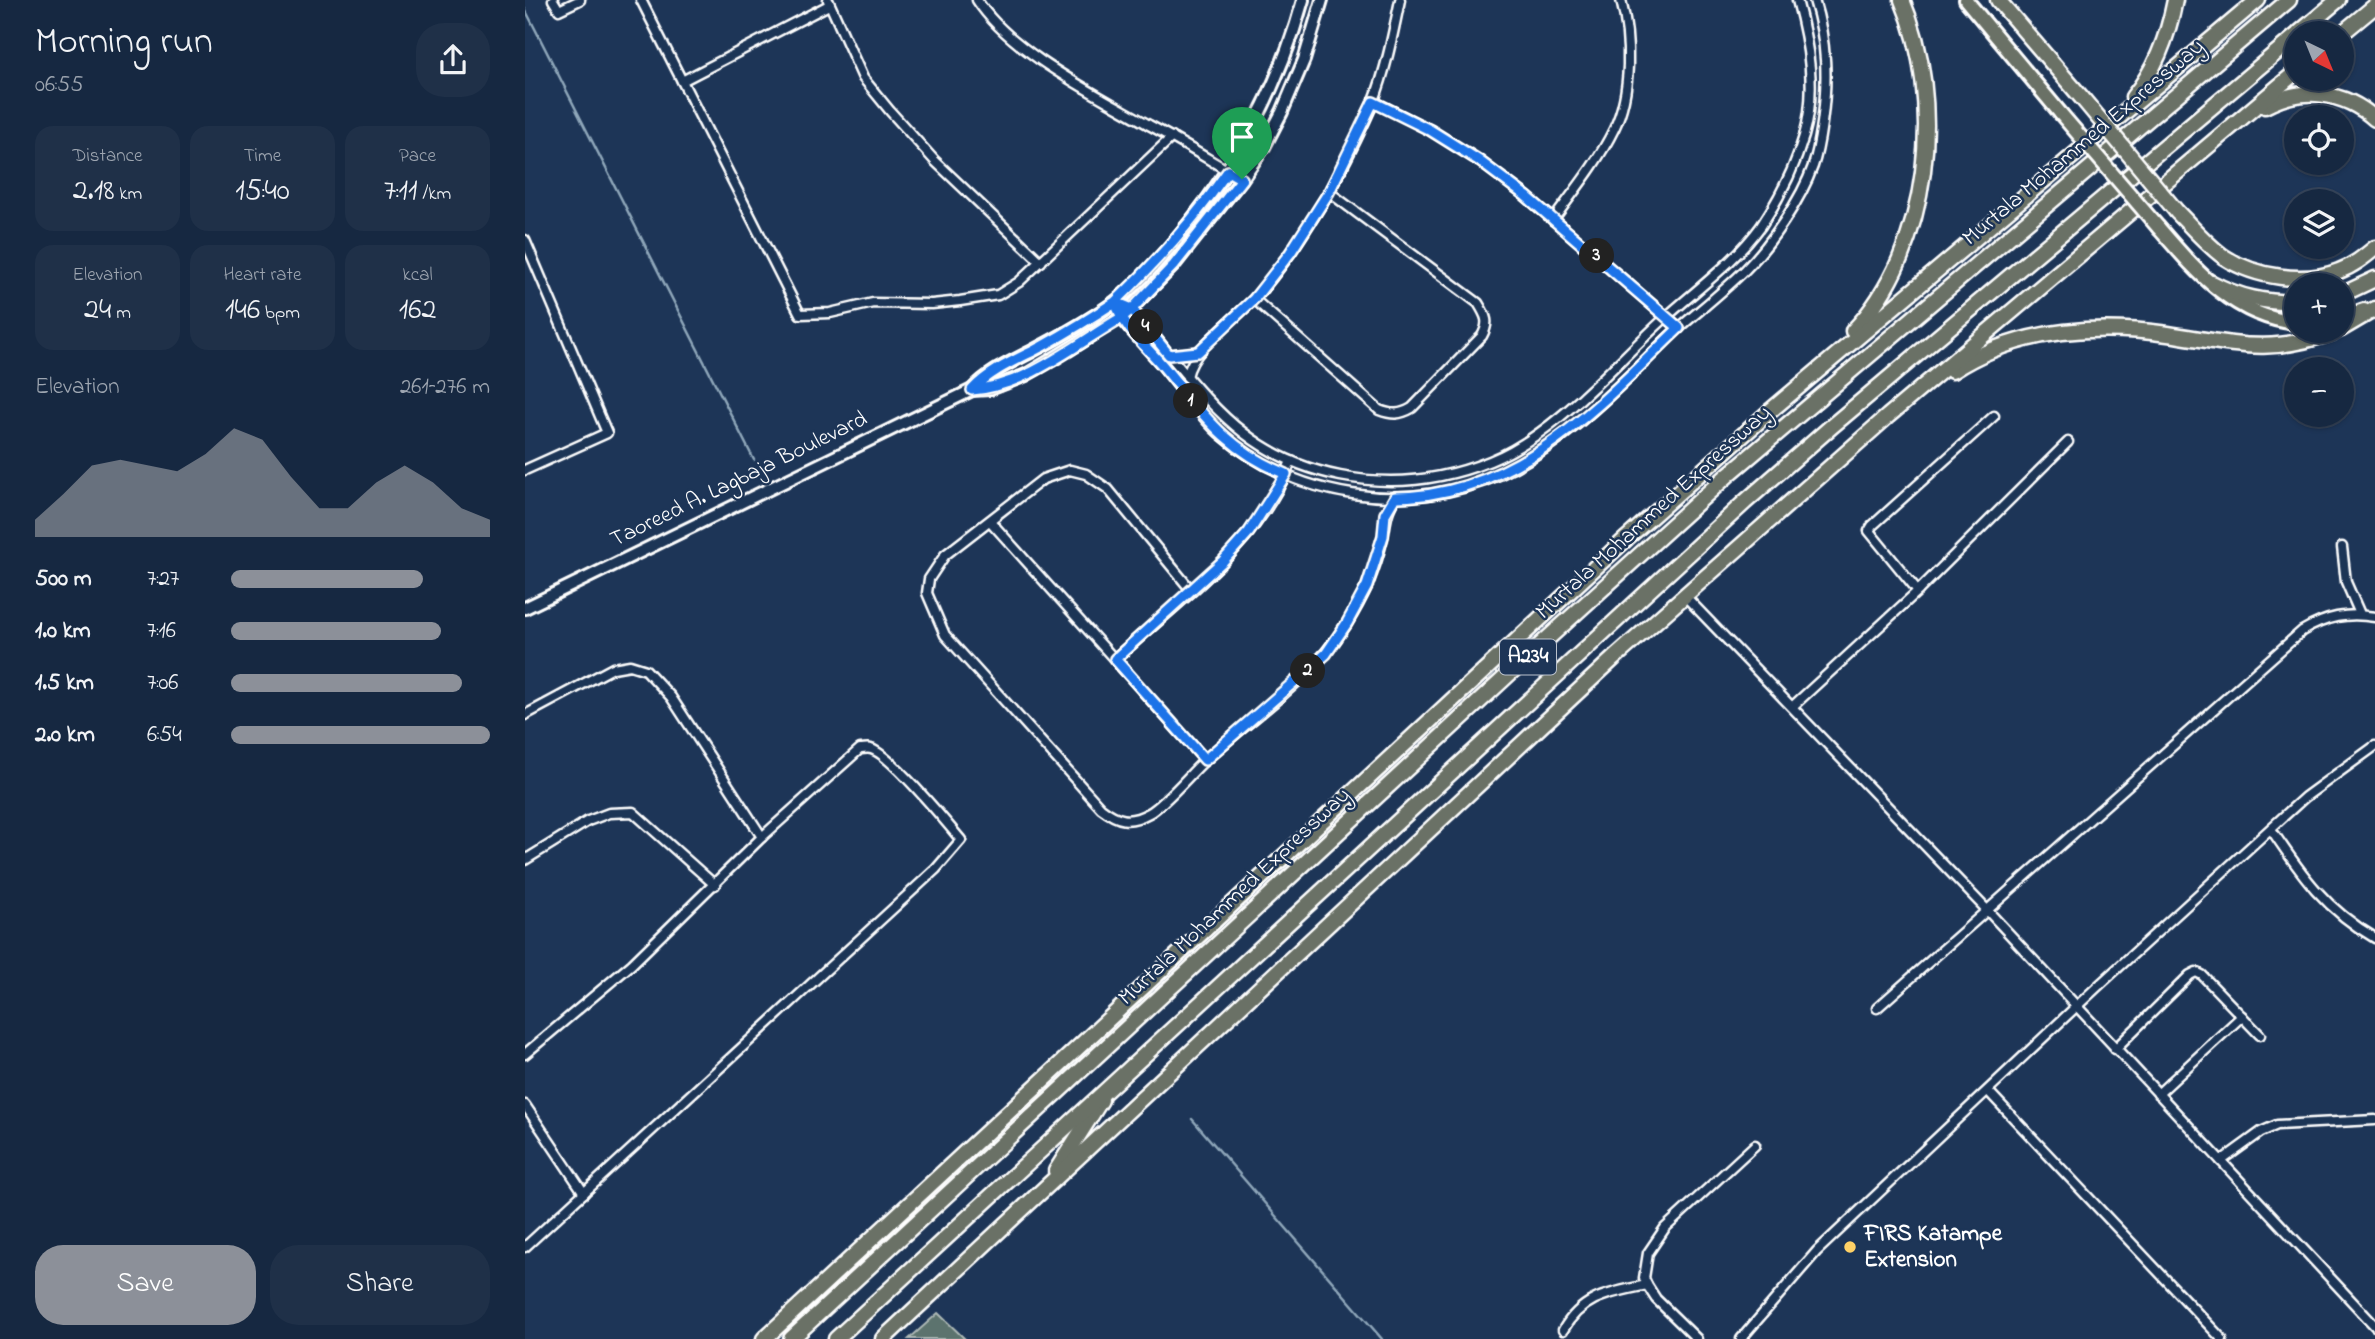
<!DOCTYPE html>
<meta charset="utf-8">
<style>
:root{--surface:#162841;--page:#1f3048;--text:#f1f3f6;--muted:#9ea6b1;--line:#35445a;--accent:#8c9099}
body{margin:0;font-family:"Indie Flower",sans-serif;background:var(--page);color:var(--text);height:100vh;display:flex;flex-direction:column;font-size:26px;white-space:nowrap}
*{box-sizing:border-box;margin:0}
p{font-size:23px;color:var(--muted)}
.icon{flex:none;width:38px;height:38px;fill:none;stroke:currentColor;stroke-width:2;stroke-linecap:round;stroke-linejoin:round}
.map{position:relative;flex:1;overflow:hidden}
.side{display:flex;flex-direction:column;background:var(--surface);width:525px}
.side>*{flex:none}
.needle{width:46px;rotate:137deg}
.controls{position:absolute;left:1759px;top:21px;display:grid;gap:14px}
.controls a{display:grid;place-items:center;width:70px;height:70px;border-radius:50%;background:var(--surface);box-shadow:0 2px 5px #0004,0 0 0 2px var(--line);font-size:35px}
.pin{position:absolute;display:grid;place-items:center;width:60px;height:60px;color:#fff;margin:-72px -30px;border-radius:50% 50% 50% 0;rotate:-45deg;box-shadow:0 0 7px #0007}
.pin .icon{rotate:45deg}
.km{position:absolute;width:35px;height:35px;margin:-18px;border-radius:50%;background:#222;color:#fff;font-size:19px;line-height:35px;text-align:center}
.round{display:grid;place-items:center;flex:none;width:74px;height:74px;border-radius:28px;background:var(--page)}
.headline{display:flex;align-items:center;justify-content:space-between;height:119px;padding:0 35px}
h1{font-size:38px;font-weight:600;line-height:52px}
.stats{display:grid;grid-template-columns:repeat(3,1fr);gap:10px;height:119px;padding:7px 35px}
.stats div{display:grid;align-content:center;border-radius:18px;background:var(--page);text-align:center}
.stats b{font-size:30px;font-weight:600}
.stats small{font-size:19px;font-weight:400}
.stats p{font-size:19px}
.chart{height:196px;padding:14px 35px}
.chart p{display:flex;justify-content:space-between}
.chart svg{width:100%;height:126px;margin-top:7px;fill:var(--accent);opacity:.7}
.button{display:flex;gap:14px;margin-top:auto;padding:14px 35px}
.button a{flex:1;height:80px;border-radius:28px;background:var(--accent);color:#fff;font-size:28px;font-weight:600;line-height:80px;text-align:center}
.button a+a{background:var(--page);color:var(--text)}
ul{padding:0 35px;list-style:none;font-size:23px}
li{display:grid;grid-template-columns:112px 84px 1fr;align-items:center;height:52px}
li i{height:18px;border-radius:9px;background:var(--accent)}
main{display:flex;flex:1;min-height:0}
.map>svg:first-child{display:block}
.green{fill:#5c736e;stroke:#aeb9b6;stroke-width:2}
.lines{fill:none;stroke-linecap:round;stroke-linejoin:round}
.stream{stroke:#8fa7ba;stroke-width:2.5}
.street-casing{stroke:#fff;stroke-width:13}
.secondary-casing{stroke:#fff;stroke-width:16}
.primary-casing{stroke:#fff;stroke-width:18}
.highway-casing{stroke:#fff;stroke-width:19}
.street{stroke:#1d3557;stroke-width:8}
.secondary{stroke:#1d3557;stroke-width:10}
.primary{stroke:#6a7166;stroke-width:12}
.highway{stroke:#6a7166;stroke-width:14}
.primary-bridge-casing{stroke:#fff;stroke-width:18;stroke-linecap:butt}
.highway-bridge-casing{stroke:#fff;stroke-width:19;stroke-linecap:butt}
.primary-bridge{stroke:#6a7166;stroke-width:12}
.highway-bridge{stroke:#6a7166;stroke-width:14}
.route-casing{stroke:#fff;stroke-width:14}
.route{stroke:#1a73e8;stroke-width:9}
.poi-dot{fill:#ffd166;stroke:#1d3557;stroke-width:2.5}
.labels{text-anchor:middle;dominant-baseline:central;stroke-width:5;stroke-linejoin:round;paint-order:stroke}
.shield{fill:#1d3557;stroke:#bbc2cd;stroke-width:2}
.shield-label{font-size:21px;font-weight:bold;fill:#fff}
.street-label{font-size:23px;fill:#fff;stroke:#1d3557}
.poi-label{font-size:23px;font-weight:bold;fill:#fff;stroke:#1d3557;text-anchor:start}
</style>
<main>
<section class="side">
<div class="headline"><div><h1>Morning run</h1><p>06:55</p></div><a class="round"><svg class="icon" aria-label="share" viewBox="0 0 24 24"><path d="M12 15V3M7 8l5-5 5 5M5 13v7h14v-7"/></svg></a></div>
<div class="stats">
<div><p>Distance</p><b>2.18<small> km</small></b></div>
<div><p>Time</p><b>15:40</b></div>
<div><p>Pace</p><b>7:11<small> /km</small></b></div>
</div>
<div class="stats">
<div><p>Elevation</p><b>24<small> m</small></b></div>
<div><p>Heart rate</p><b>146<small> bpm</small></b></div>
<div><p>kcal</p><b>162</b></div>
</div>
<div class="chart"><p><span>Elevation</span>261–276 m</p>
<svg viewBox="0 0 160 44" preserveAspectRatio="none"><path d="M0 44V38L10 29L20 19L30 17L40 19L50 21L60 15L70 6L80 10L90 23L100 34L110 34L120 25L130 19L140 25L150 34L160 38V44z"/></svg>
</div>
<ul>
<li><b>500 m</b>7:27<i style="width:74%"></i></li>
<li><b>1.0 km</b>7:16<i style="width:81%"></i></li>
<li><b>1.5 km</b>7:06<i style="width:89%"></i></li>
<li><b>2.0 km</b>6:54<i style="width:100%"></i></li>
</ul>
<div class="button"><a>Save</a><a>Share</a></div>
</section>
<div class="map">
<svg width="1850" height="1339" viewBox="0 0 1850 1339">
<rect width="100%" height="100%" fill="#1d3557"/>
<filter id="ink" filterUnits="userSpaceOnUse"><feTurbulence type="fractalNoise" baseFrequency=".0143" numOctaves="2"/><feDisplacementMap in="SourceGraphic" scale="14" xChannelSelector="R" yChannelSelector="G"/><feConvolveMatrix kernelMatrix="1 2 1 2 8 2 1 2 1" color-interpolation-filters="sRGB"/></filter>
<g filter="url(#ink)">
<!-- green -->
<polygon class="green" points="413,1313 440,1339 384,1339"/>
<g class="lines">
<!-- stream -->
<g class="stream">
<polyline points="0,9 229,460"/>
<polyline points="667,1119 857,1339"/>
</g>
<defs>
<g id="street">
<polyline points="28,0 34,10 55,0"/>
<polyline points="116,0 275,314 305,313 348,303 407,304 435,301 473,295 494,282 647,137"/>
<polyline points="303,0 338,78 365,111 410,161 516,262"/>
<path d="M452,0C485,52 571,94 624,125C656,142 686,161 717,179"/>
<polyline points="157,81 304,5"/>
<polyline points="848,101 905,130 953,160 1001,196 1154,328"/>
<path d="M1028,220C1049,191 1073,162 1089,129C1107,92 1106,39 1096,0"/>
<polyline points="0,240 82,433 0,470"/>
<path d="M729,299L854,410C867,415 875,415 887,408L957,336C965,322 961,316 953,303L804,192"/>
<path d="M590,302C592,307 593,313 595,317C600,326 610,334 617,342C631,358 645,375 658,392C670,406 680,421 694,433C770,499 882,516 974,475C1040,445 1092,388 1143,338C1168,315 1196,294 1220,270C1245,245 1276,200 1288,166C1293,152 1295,137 1297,123C1303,80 1302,42 1289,0"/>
<path d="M590,302C615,313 629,336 646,357C695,417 735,460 815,476C866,486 916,481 965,461C1030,435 1089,364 1140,318C1173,288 1210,262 1236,226C1254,199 1270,167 1279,136C1292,91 1284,44 1272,0"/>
<polyline points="644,355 673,352"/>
<path d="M662,377C667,349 706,322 726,302C741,287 754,269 766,252C798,205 826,155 848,103C861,70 868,34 875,0"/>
<polyline points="465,521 680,760"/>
<polyline points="1817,547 1821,582 1835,614"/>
<path d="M666,590L583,489L561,474L545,470L518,479L420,555L404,579L402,593L420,635L576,808C593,821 604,824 624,813C639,805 665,774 679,761C727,717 785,681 821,625C838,599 851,568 858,537C862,518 861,514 870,497"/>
<polyline points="1393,591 1344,531 1347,526 1469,416"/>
<polyline points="1160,596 1462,910 1850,1326"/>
<path d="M590,659C654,601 734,545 766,461"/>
<polyline points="1268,706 1393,591 1543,442"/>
<polyline points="0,715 88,668 105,665 121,670 146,697 237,837"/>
<path d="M1746,829C1776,874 1801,910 1850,938"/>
<polyline points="0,860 63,821 84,813 108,812 190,885"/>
<path d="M1352,1008L1777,631C1801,617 1822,612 1850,617"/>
<polyline points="1590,1049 1665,975 1671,972 1677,975 1735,1035"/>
<path d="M0,1054L107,964L237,837L335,749C339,749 343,748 346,749C365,754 421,822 436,840L411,869L0,1247"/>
<polyline points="1463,1091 1697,1339"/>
<polyline points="1633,1094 1717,1016"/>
<polyline points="0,1105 59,1193"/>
<polyline points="1696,1161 1736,1132 1752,1125 1850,1120"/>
<path d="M1038,1330C1058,1295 1086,1293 1122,1285"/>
<polyline points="1172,1339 1131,1299 1122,1285 1119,1278 1123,1253 1140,1228 1230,1145"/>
<polyline points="1216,1339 1292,1251 1571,988 1780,797 1850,746"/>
</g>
<g id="secondary">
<polyline points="447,390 465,389 501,375 596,318 649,265 717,179 739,147 757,112 779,60 797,0"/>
<path d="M0,608L447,390C464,371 487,362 509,350C536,336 563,321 587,304C610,288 630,264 648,243C709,171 753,91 778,0"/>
</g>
<g id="primary">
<polyline points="1441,0 1536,114"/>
<path d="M1633,227C1672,272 1708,316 1771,323"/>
<polyline points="1816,318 1839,310"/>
</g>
<g id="highway">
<polyline points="1473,0 1557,98"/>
<polyline points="1774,33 1813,0"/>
<polyline points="1816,34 1850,6"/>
<path d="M1608,97C1631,69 1643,36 1650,0"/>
<path d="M1740,106C1776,86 1819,91 1850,119"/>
<path d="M1652,212C1667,227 1681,244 1699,257C1730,277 1779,285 1814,271C1828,266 1839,257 1850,248"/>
<path d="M1687,283C1715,298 1740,302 1771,303"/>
<polyline points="1816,295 1850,279"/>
<polyline points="1816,329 1850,309"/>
<path d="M1328,331C1406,250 1420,100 1377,0"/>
<path d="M1427,371C1491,329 1569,324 1643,334C1711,344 1743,356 1811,331"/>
<polyline points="531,1171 576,1100"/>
<polyline points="239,1339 1102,538 1244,412 1733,0"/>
<polyline points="266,1339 1011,649 1204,474 1764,0"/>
<polyline points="311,1339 1220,502 1307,426 1771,36"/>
<polyline points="358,1339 1089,658 1363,416 1771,72"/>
</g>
</defs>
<!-- street casing -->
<use href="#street" class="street-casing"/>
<!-- secondary casing -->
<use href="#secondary" class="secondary-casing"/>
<!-- primary casing -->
<use href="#primary" class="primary-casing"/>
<!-- highway casing -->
<use href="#highway" class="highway-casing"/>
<!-- street -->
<use href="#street" class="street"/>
<!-- secondary -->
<use href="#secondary" class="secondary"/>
<!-- primary -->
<use href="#primary" class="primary"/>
<!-- highway -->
<use href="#highway" class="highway"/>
<defs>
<polyline id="primary-bridge" points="1536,114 1633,227"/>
<polyline id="highway-bridge" points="1557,98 1652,212"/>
</defs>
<!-- primary-bridge casing -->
<use href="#primary-bridge" class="primary-bridge-casing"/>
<!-- highway-bridge casing -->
<use href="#highway-bridge" class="highway-bridge-casing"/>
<!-- primary-bridge -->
<use href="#primary-bridge" class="primary-bridge"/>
<!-- highway-bridge -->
<use href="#highway-bridge" class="highway-bridge"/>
</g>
</g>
<g class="lines" filter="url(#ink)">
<defs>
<path id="route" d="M717,179L649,265L607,309L596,318C550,345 502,386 447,390C466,370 491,360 516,347C541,333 566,318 590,302C599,328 620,345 638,366C677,413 700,449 761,474L724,532L698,561L590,659L680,760L801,654L822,623L842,586L858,536L860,514L870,497C993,496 1072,407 1154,328L1001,196L953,160L905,130L848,102L804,192L765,253L729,299L673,352L644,355L607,309L590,302C634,260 668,221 703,171L717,179"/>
</defs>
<!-- route casing -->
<use href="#route" class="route-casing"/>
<!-- route -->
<use href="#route" class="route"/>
</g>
<!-- markers -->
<circle class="poi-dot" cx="1325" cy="1247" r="7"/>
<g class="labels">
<!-- shield labels -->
<rect class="shield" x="975" y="639.5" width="56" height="35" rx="5"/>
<g class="shield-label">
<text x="1003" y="657">A234</text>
</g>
<!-- street labels -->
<g class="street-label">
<text transform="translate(1559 143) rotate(-40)">Murtala Mohammed Expressway</text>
<text transform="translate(214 480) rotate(-26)">Taoreed A. Lagbaja Boulevard</text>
<text transform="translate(1129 513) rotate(-42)">Murtala Mohammed Expressway</text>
<text transform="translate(710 897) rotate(-43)">Murtala Mohammed Expressway</text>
</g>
<!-- poi labels -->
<g class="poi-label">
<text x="1339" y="1234">FIRS Katampe<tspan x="1339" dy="26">Extension</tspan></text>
</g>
</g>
</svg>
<div class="controls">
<a><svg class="needle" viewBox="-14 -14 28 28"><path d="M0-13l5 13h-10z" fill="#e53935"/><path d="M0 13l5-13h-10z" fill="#9ea6b1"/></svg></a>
<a><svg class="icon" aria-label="locate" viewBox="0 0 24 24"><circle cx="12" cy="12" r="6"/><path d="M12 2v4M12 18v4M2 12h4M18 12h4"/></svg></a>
<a><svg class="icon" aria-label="layers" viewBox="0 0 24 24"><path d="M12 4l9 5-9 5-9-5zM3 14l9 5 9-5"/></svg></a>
<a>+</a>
<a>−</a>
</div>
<div class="pin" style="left:717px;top:179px;background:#1e9e55"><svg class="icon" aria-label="arrive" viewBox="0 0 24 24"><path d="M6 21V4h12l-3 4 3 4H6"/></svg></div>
<b class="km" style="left:666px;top:401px">1</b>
<b class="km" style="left:783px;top:671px">2</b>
<b class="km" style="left:1072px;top:256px">3</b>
<b class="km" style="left:621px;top:327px">4</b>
</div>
</main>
